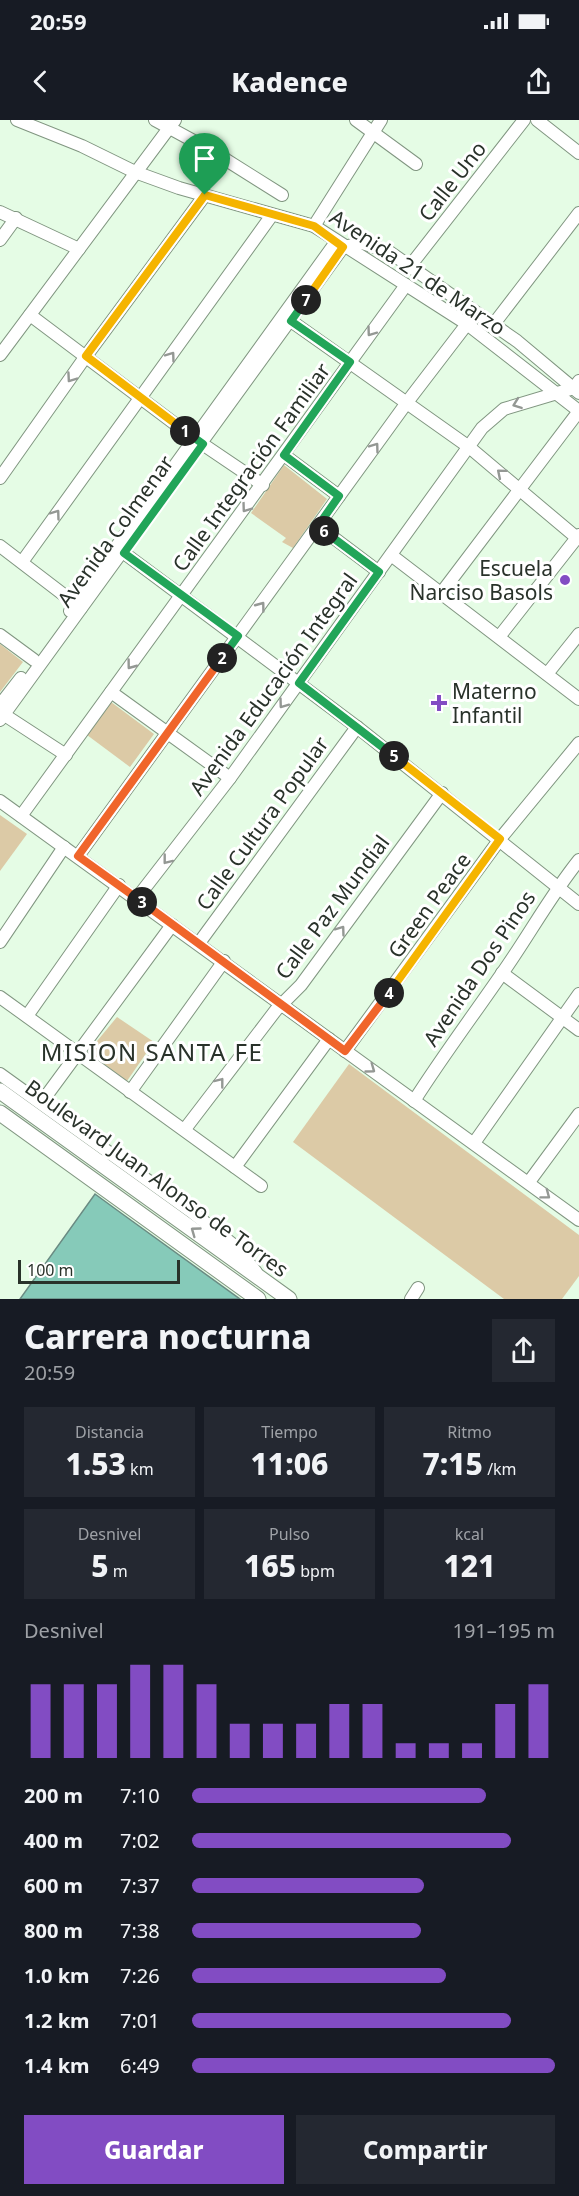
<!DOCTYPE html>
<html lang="es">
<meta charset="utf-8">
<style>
:root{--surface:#171b24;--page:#242831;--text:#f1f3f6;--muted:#9ea1a6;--accent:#824cc3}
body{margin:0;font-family:"Noto Sans",sans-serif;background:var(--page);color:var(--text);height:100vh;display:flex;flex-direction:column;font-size:22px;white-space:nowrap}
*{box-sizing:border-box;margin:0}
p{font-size:20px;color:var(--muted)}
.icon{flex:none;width:33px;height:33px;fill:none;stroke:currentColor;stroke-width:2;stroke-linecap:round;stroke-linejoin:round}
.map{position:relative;height:1179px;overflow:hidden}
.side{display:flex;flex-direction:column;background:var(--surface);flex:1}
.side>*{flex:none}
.scale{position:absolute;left:18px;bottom:15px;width:162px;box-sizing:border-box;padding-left:6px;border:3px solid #29322a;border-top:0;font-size:16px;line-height:21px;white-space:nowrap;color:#29322a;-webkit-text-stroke:4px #fff;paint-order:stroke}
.pin{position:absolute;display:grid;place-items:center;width:51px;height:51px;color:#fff;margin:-62px -26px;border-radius:50% 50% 50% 0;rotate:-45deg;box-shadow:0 0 6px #0007}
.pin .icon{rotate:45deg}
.km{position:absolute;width:30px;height:30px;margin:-15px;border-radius:50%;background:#222;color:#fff;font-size:16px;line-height:30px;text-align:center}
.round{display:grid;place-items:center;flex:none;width:63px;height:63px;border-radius:0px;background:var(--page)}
.head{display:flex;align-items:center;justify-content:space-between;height:102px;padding:0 24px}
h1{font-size:33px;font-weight:800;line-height:45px}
.figures{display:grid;grid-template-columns:repeat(3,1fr);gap:9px;height:102px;padding:6px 24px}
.figures div{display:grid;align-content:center;border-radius:0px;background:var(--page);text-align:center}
.figures b{font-size:30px;font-weight:800}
.figures small{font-size:16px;font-weight:400}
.figures p{font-size:16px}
.chart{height:168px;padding:12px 24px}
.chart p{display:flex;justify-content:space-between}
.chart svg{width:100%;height:108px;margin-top:6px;stroke:var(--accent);stroke-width:6}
.button{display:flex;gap:12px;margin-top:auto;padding:12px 24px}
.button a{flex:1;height:69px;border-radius:0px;background:var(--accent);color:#fff;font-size:24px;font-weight:800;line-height:69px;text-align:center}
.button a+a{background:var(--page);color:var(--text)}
ul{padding:0 24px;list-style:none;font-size:20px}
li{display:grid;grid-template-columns:96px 72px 1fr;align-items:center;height:45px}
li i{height:15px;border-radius:8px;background:var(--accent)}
.status{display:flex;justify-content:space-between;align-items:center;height:42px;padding:0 30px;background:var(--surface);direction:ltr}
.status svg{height:16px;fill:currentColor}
header{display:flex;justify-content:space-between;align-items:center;height:78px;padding:0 24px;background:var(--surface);font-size:27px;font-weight:800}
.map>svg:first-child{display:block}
.green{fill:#dccaa6}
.building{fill:#86cab9;stroke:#6a8b83;stroke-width:1.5}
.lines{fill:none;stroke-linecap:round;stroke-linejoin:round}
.minor-casing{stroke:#819681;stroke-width:14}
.major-casing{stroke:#819681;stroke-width:17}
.minor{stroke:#fff;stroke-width:12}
.major{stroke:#fff;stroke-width:15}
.oneway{stroke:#949894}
.split-1-casing{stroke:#fff;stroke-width:12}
.split-2-casing{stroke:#fff;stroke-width:12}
.split-3-casing{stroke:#fff;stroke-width:12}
.split-4-casing{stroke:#fff;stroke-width:12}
.split-5-casing{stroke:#fff;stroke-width:12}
.split-6-casing{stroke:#fff;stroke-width:12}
.split-7-casing{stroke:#fff;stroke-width:12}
.split-8-casing{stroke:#fff;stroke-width:12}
.split-1{stroke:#f5b400;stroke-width:8}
.split-2{stroke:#22a559;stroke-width:8}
.split-3{stroke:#f0652b;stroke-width:8}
.split-4{stroke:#f0652b;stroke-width:8}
.split-5{stroke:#f5b400;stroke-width:8}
.split-6{stroke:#22a559;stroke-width:8}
.split-7{stroke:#22a559;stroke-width:8}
.split-8{stroke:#f5b400;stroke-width:8}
.poi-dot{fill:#824cc3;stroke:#fff;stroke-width:2}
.labels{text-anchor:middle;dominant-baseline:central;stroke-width:6;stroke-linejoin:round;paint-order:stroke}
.street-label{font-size:21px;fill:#29322a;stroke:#fff}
.poi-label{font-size:21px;fill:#29322a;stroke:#fff;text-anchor:end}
.quarter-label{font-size:24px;letter-spacing:1.5px;fill:#29322a;stroke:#fff}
</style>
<div class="status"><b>20:59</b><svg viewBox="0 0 49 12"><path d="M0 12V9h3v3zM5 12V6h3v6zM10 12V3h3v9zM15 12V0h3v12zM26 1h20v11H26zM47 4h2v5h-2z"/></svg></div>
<header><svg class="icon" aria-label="back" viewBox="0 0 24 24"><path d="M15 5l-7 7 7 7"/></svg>Kadence<svg class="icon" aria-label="share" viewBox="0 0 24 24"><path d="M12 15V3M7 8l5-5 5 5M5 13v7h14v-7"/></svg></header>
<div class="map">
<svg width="579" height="1179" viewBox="0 0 579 1179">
<rect width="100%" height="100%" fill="#e5fce5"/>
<!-- green -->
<g class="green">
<polygon points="284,345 327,379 293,428 282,422 286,418 251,393"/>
<polygon points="0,524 23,542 0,572"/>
<polygon points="111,582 154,614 130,647 87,615"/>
<polygon points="0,695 27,714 0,751"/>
<polygon points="117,897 154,922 127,961 88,932"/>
<polygon points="349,944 579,1115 579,1156 562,1179 504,1179 293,1022"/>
</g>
<!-- building -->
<polygon class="building" points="95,1074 121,1093 240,1179 20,1179"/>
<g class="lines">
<defs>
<g id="minor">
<polyline points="17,0 82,26 135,52 179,68 314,106 467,204 579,291 442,472"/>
<polyline points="155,0 212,31 282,75"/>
<polyline points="356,0 416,44"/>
<polyline points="537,0 579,33"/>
<polyline points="0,92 79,129"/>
<polyline points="314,106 381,0"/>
<polyline points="0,120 16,98"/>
<polyline points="410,146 524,0"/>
<polyline points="30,195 195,319 263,365"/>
<polyline points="291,201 469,327 577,418"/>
<polyline points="493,205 579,93"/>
<polyline points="0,235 175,0"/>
<polyline points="284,335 339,376"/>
<polyline points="0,358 86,236 205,75"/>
<polyline points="318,406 379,452"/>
<polyline points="0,426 81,488"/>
<polyline points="124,433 357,607 579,784"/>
<polyline points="391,435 579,579"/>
<polyline points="22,442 272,95"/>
<polyline points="70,491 336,122"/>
<polyline points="0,515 34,540"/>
<polyline points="499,517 579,415"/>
<polyline points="547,554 579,514"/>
<polyline points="111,572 230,658"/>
<polyline points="0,585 21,558"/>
<polyline points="0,592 66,635"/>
<polyline points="0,600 343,127 362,123 388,131 517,221 579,273"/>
<polyline points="0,681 579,1100"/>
<polyline points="21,696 406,165"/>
<polyline points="78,736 408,281 467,204"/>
<polyline points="137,778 230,658 482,308 504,289 574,268 579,261"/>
<polyline points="0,822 64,727"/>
<polyline points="199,823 357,607"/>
<polyline points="502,853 579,910"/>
<polyline points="0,877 261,1066"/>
<polyline points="27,896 119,765"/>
<polyline points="345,931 500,719 579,623"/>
<polyline points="0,954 193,1093 236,1127 256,1152"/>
<polyline points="130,972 224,841"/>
<path d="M414,981C442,937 472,897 501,855C528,817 550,776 579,740"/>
<polyline points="41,983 172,805"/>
<polyline points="185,1009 276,890 301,865 442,673"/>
<polyline points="474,1023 579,874"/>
<polyline points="235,1047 329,919"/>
<polyline points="529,1062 579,994"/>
<polyline points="411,1179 418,1168"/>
</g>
<g id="major">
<polyline points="0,971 289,1179"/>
<polyline points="0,993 258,1179"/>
</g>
</defs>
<!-- minor casing -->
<use href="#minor" class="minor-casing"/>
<!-- major casing -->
<use href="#major" class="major-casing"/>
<!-- minor -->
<use href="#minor" class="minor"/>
<!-- major -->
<use href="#major" class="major"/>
</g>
<!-- one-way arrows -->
<defs><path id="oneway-chevron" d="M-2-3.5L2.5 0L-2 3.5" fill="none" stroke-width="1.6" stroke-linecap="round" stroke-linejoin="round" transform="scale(1.5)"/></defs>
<g class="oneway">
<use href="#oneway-chevron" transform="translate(371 212) rotate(126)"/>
<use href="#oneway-chevron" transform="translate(171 236) rotate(-54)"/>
<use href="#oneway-chevron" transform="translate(71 258) rotate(125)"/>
<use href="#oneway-chevron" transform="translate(517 284) rotate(160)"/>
<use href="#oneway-chevron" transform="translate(375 327) rotate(-54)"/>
<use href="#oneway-chevron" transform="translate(501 353) rotate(-140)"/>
<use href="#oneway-chevron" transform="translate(246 388) rotate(126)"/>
<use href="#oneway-chevron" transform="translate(56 394) rotate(-54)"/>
<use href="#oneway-chevron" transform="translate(261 486) rotate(-53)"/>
<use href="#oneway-chevron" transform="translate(131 545) rotate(127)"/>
<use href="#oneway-chevron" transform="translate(283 584) rotate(126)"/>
<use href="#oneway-chevron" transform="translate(167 740) rotate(128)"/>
<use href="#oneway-chevron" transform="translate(341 810) rotate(-54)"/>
<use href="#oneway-chevron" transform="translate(371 949) rotate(36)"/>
<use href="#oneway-chevron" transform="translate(220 962) rotate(-52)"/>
<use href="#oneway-chevron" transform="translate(546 1075) rotate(37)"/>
<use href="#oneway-chevron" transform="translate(195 1111) rotate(-144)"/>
</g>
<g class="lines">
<defs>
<polyline id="split-1" points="185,311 86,236 205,75"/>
<polyline id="split-2" points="185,311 203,324 124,433 238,516 222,538"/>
<polyline id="split-3" points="142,782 78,736 222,538"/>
<polyline id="split-4" points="142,782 345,931 389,873"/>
<polyline id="split-5" points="389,873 500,719 394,636"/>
<polyline id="split-6" points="324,411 379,452 299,563 394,636"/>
<polyline id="split-7" points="306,180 291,201 350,242 284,335 339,376 318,406 324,411"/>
<polyline id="split-8" points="205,75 314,106 343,127 306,180"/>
</defs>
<!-- split-1 casing -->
<use href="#split-1" class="split-1-casing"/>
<!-- split-2 casing -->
<use href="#split-2" class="split-2-casing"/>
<!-- split-3 casing -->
<use href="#split-3" class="split-3-casing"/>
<!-- split-4 casing -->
<use href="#split-4" class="split-4-casing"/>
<!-- split-5 casing -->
<use href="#split-5" class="split-5-casing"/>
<!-- split-6 casing -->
<use href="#split-6" class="split-6-casing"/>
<!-- split-7 casing -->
<use href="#split-7" class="split-7-casing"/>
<!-- split-8 casing -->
<use href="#split-8" class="split-8-casing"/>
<!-- split-1 -->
<use href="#split-1" class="split-1"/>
<!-- split-2 -->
<use href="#split-2" class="split-2"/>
<!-- split-3 -->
<use href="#split-3" class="split-3"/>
<!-- split-4 -->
<use href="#split-4" class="split-4"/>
<!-- split-5 -->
<use href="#split-5" class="split-5"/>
<!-- split-6 -->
<use href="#split-6" class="split-6"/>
<!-- split-7 -->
<use href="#split-7" class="split-7"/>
<!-- split-8 -->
<use href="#split-8" class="split-8"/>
</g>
<!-- markers -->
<g class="poi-dot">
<circle cx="565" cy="460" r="6"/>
<path d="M436 574h6v6h6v6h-6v6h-6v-6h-6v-6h6z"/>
</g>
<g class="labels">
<!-- street labels -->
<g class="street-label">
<text transform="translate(452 61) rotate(-52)">Calle Uno</text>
<text transform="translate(418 152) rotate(34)">Avenida 21 de Marzo</text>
<text transform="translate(251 347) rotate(-54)">Calle Integración Familiar</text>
<text transform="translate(115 411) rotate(-54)">Avenida Colmenar</text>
<text transform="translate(273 564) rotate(-54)">Avenida Educación Integral</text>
<text transform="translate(262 703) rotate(-54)">Calle Cultura Popular</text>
<text transform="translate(429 785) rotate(-54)">Green Peace</text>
<text transform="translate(332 787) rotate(-53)">Calle Paz Mundial</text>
<text transform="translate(479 848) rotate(-56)">Avenida Dos Pinos</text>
<text transform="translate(157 1058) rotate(36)">Boulevard Juan Alonso de Torres</text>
</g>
<!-- poi labels -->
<g class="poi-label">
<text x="553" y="448">Escuela<tspan x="553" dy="24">Narciso Basols</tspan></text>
<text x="452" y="571" text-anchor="start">Materno<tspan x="452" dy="24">Infantil</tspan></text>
</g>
<!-- quarter labels -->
<g class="quarter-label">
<text x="152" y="931">MISION SANTA FE</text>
</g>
</g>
</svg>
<div class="scale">100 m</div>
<div class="pin" style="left:205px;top:75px;background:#1e9e55"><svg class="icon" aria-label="arrive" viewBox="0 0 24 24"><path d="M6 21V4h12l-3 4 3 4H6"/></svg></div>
<b class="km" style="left:185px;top:311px">1</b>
<b class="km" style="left:222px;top:538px">2</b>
<b class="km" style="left:142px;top:782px">3</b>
<b class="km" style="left:389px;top:873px">4</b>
<b class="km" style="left:394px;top:636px">5</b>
<b class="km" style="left:324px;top:411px">6</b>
<b class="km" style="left:306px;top:180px">7</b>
</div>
<section class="side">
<div class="head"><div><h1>Carrera nocturna</h1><p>20:59</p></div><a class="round"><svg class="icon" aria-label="share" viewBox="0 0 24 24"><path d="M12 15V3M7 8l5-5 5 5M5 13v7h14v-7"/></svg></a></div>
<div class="figures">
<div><p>Distancia</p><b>1.53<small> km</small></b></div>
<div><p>Tiempo</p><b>11:06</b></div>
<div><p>Ritmo</p><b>7:15<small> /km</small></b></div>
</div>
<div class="figures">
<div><p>Desnivel</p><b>5<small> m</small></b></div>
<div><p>Pulso</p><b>165<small> bpm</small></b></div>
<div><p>kcal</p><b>121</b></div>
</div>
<div class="chart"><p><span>Desnivel</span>191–195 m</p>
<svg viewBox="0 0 160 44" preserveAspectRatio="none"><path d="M5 44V14M15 44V14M25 44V14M35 44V6M45 44V6M55 44V14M65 44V30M75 44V30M85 44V30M95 44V22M105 44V22M115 44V38M125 44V38M135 44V38M145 44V22M155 44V14"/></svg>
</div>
<ul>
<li><b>200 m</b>7:10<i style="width:81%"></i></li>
<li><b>400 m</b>7:02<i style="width:88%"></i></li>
<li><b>600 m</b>7:37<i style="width:64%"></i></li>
<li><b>800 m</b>7:38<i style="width:63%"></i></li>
<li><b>1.0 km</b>7:26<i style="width:70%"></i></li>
<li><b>1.2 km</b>7:01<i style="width:88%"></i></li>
<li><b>1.4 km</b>6:49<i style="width:100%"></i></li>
</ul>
<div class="button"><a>Guardar</a><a>Compartir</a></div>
</section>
